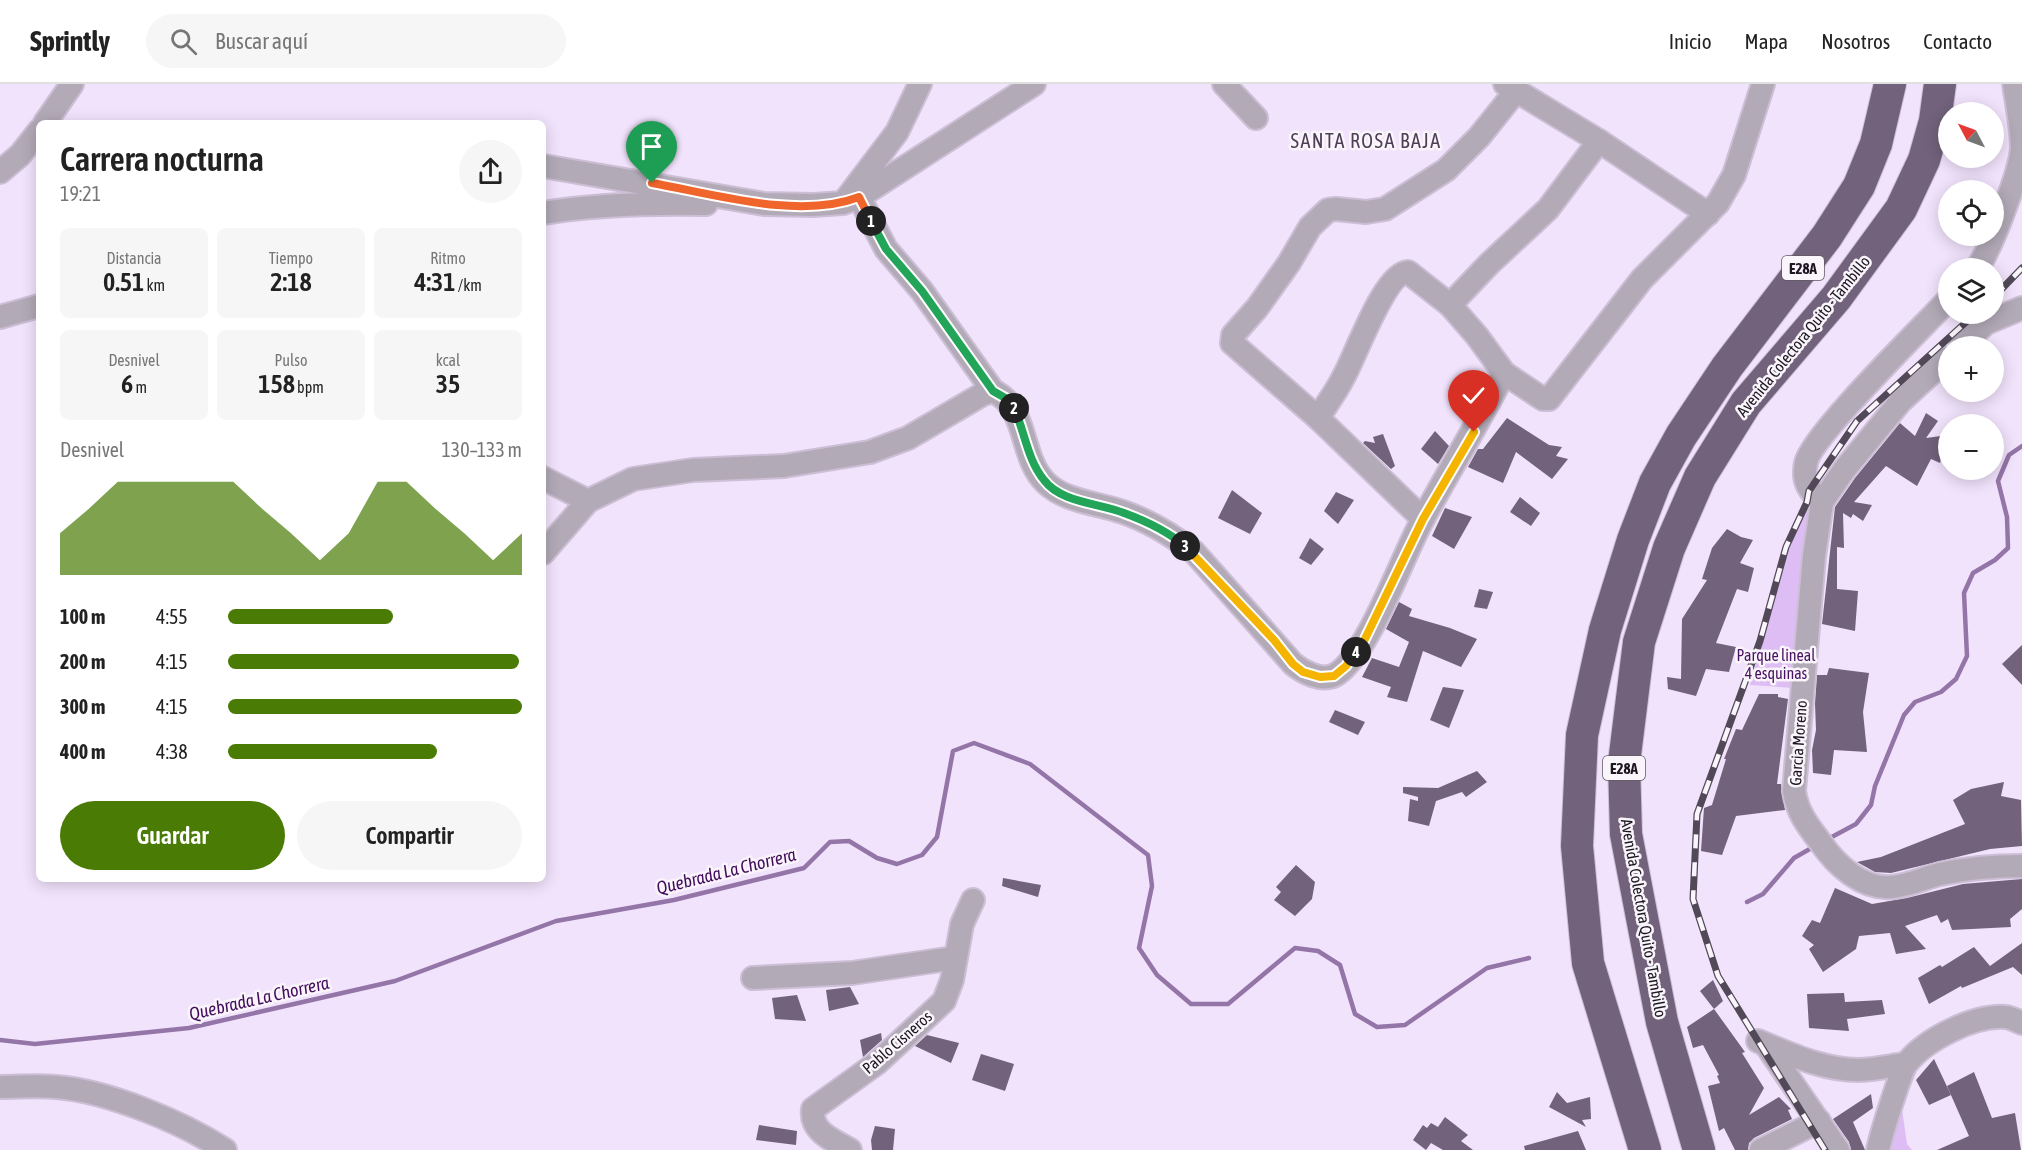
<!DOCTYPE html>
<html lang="es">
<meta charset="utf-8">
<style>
:root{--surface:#fff;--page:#f6f6f6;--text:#222;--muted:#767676;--line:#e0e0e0;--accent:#4a7b05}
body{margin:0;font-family:"Asap Condensed",sans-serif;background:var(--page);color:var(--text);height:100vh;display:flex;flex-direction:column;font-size:22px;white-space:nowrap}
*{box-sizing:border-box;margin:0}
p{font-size:20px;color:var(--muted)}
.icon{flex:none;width:33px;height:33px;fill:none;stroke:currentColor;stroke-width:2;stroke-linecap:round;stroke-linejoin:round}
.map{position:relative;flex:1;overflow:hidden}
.drawer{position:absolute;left:36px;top:36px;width:510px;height:762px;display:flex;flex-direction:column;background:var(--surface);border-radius:9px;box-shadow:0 3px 15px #0003}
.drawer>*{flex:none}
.needle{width:39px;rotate:311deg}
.fabs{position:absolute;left:1938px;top:18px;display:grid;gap:12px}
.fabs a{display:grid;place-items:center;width:66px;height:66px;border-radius:50%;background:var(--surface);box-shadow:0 3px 15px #0003;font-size:30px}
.pin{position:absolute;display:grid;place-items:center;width:51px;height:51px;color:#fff;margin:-62px -26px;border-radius:50% 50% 50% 0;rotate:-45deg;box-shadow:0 0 6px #0007}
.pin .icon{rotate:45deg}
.km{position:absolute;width:30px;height:30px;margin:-15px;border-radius:50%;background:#222;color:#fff;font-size:16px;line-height:30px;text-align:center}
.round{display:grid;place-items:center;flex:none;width:63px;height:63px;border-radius:32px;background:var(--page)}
.head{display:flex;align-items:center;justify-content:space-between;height:102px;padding:0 24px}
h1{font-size:33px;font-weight:600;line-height:45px}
.stats{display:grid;grid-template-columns:repeat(3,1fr);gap:9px;height:102px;padding:6px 24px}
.stats div{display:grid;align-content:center;border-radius:9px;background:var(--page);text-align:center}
.stats b{font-size:26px;font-weight:600}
.stats small{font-size:16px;font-weight:400}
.stats p{font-size:16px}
.chart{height:168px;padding:12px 24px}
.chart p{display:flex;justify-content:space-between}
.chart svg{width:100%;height:108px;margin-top:6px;fill:var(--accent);opacity:.7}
.action{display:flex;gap:12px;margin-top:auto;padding:12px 24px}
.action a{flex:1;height:69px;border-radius:36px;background:var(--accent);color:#fff;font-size:24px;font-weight:600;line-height:69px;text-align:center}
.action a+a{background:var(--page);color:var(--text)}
ul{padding:0 24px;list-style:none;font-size:20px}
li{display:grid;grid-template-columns:96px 72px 1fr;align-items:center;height:45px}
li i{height:15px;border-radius:8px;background:var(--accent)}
header{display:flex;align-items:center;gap:36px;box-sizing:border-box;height:84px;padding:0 30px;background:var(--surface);border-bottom:2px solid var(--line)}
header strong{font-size:28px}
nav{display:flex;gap:33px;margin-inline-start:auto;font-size:21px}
.search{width:420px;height:54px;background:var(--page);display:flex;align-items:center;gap:15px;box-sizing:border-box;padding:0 21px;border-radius:33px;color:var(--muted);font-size:22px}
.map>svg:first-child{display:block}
.green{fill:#debdf4}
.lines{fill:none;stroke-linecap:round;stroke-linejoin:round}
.stream{stroke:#9475a7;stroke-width:4.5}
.building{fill:#72627c}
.minor-casing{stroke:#ccbed5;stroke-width:26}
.highway-casing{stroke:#ccbed5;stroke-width:34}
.minor{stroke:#b2aab7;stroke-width:22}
.highway{stroke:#72627c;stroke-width:32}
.rail-casing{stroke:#524958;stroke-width:7}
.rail{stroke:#f9f5fb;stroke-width:4.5;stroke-dasharray:14;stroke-linecap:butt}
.split-1-casing{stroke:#fff;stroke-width:12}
.split-2-casing{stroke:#fff;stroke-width:12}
.split-3-casing{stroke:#fff;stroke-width:12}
.split-4-casing{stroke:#fff;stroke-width:12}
.split-5-casing{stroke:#fff;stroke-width:12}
.split-1{stroke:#f0652b;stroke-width:8}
.split-2{stroke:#22a559;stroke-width:8}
.split-3{stroke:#22a559;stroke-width:8}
.split-4{stroke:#f5b400;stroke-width:8}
.split-5{stroke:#f5b400;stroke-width:8}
.labels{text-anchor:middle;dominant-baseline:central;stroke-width:5;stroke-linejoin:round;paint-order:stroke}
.shield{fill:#f9f5fb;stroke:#5f5962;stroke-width:1.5}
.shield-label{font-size:15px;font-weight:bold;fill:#1d1621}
.street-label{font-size:16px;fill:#1d1621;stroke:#f9f5fb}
.park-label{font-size:16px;fill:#491362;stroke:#f9f5fb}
.water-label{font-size:18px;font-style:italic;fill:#420b5c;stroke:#f9f5fb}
.quarter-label{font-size:20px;letter-spacing:1.5px;fill:#4e3f57;stroke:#f9f5fb}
</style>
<header>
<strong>Sprintly</strong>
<div class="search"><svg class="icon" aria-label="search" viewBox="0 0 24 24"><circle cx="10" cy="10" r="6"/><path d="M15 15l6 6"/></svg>Buscar aquí</div>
<nav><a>Inicio</a><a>Mapa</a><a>Nosotros</a><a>Contacto</a></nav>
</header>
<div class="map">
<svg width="2022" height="1066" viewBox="0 0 2022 1066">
<rect width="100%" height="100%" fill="#f2e3fc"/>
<!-- green -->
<g class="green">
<polygon points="1807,418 1813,426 1794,604 1750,601 1787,463 1802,427 1805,429"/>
<polygon points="1896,1024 1902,1025 1907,1060 1912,1066 1885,1066"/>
</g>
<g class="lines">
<!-- stream -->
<g class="stream">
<polyline points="1828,755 1856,740 1871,721 1875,702 1904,631 1915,618 1941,608 1956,595 1967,572 1964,509 1973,489 1995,476 2008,464 2007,433 1998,397 2009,371 2022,362"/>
<polyline points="1747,818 1763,810 1794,774 1815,762"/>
<polyline points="0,956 35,960 189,944 395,897 556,837 674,816 804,784 830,758 849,757 877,774 897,780 922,771 937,753 953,667 974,659 1030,680 1148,771 1152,802 1139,864 1157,891 1191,920 1228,920 1295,864 1318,867 1340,881 1355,930 1377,943 1405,941 1487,884 1529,874"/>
</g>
</g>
<!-- building -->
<g class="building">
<polygon points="1926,329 1938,337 1926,354 1948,351 1940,379 1931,375 1917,402 1886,382 1854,418 1872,421 1863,437 1853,430 1851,434 1843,429 1844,464 1837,463 1837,505 1858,507 1855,547 1822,540 1835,423 1855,394 1900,339 1915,352"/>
<polygon points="1507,334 1549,361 1562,363 1556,372 1568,375 1552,395 1516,368 1503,399 1468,383 1478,365 1483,365"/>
<polygon points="1435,347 1449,362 1438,380 1421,365"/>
<polygon points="1383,350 1395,382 1391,385 1363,359 1365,357 1375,359 1373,353"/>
<polygon points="1232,406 1262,429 1250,450 1218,434"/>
<polygon points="1336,408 1354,416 1338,440 1324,427"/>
<polygon points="1520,413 1540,429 1531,442 1510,428"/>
<polygon points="1445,424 1472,433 1454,465 1432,452"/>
<polygon points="1727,445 1741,453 1753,456 1740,479 1754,484 1748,508 1737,505 1716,559 1736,563 1729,588 1706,585 1696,612 1668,605 1667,593 1681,595 1682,535 1707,496 1702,495 1712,464"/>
<polygon points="1310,454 1324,465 1311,481 1299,474"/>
<polygon points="1479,505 1493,508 1487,525 1474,523"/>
<polygon points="1399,518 1412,525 1409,532 1450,544 1477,555 1461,583 1423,567 1407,618 1387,613 1391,603 1362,593 1372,574 1399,583 1409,558 1386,545"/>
<polygon points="2022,561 2022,601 2002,580"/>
<polygon points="1829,584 1869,589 1863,628 1867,668 1834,666 1831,691 1813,689 1812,666 1816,646 1815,620 1817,591 1827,591"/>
<polygon points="1443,603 1464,606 1449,644 1430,636"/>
<polygon points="1759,610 1778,610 1778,613 1788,615 1777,700 1781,700 1785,726 1736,732 1722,771 1701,767 1704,724 1712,721 1726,675 1724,675 1736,645 1742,646"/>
<polygon points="1335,626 1365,638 1358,651 1329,638"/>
<polygon points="1477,687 1487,698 1466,713 1462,708 1436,717 1429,742 1408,737 1410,715 1418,717 1418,713 1403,709 1403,703 1438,704"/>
<polygon points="2004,698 2001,712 2021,716 2022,762 1990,765 1891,789 1875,788 1857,778 1881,773 1965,740 1953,716 1971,705"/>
<polygon points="1296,781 1315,798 1312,815 1295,832 1274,816 1281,808 1276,803"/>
<polygon points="1003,794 1041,801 1038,813 1002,802"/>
<polygon points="2022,795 2022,825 2010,835 2011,843 1952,846 1948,835 1941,839 1937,831 1905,842 1926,865 1896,870 1890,849 1859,852 1856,865 1823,888 1809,865 1814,861 1802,852 1812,836 1820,839 1835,804 1872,820 1907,814 1963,800"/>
<polygon points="2022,859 2022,891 2013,883 1962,904 1961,902 1929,920 1918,894 1940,881 1942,883 1974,863 1990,882"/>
<polygon points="1713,896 1723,917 1714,925 1700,907"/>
<polygon points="850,903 859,920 829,927 826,906"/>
<polygon points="1844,909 1845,918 1882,916 1885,930 1847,935 1849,947 1809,944 1807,910"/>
<polygon points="797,911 806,937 775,935 772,914"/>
<polygon points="1714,925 1745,968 1742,969 1764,1004 1749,1031 1779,1013 1791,1025 1788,1026 1792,1035 1754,1054 1749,1059 1748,1066 1735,1066 1724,1044 1719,1047 1708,1002 1720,999 1717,992 1719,991 1703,961 1693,964 1687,943"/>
<polygon points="881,949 882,956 863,973 860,956"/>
<polygon points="927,951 959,959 951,979 915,962"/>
<polygon points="981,970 1014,980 1005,1007 972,996"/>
<polygon points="1934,975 1951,1011 1929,1021 1916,996"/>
<polygon points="1974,988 1992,1034 2015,1029 2021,1066 1937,1066 1969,1052 1947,1002"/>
<polygon points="1557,1008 1567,1019 1590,1013 1591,1035 1582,1036 1586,1043 1549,1023"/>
<polygon points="1871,1010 1873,1024 1853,1038 1865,1066 1851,1066 1849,1058 1833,1035"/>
<polygon points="1445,1033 1468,1051 1461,1057 1473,1066 1443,1066 1431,1059 1426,1066 1413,1056 1423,1041 1427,1044 1431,1039 1438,1043"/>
<polygon points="759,1041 797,1047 796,1061 756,1056"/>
<polygon points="875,1042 895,1045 893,1066 872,1066 871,1056"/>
<polygon points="1578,1047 1586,1066 1525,1066 1524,1062"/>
</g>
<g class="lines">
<defs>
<g id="minor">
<polyline points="1224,0 1256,34"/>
<polyline points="1505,0 1599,57 1708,130"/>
<polyline points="45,39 72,0"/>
<polyline points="543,82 764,120 813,121 843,119 859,113 1034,0"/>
<polyline points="0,88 20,71 39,47"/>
<polyline points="859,113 886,165 922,207 993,307"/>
<polyline points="847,114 897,48 920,0"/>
<path d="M543,129C598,120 651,119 706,120"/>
<path d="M1977,184C1990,168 2021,85 2022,64C2022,43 2017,21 2014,0"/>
<polyline points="1450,221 1489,180 1548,125 1599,57"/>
<polyline points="0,233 39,222"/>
<polyline points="1961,262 1986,239 2022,224"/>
<path d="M1948,274L1900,318L1844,386L1822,418L1814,472L1794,707C1797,728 1808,742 1821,759C1836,781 1863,806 1892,803C1908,802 1924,794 1940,790C1968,784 1994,782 2022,782"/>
<path d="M1318,334C1326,321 1336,308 1343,294C1355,274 1384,189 1408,188L1450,221L1477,252L1504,289L1543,315H1549L1642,195L1718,119L1734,91L1763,0"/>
<path d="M543,394L588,417L633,395L693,386L784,382L870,368L908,354L983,310L993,307C1029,324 1019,373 1046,399C1066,418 1098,419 1123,428C1149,437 1172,451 1194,468L1293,580C1303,588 1321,598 1335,591C1367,574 1404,468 1424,433C1450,385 1479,338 1504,289"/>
<path d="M1822,418C1809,407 1802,397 1806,379C1810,353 1924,242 1948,216"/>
<polyline points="1423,435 1318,334 1232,259 1233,251 1257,224 1289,179 1310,143 1328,126 1336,125 1366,128 1385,125 1446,86 1479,53 1516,7"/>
<polyline points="543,469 588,417"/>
<polyline points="753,894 852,889 954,874"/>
<path d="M1758,957C1790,970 1823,986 1858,986C1873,986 1890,982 1905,980"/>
<polyline points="1766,961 1838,1066"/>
<path d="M0,1003C19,1003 38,1001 56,1003C108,1007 182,1038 225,1066"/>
<path d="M850,1066C833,1056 810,1048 813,1025L877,979L944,917L952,896L962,840L973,816"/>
<polyline points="1761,1066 1819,1037"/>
<path d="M1878,1066C1880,1055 1901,985 1907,979C1926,955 1974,931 2005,933C2010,933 2017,937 2022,939"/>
</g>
<g id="highway">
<polyline points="1645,1066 1588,879 1577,762 1582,651 1605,546 1633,456 1655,399 1681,352 1727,283 1827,152 1859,102 1876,60 1890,0"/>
<polyline points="1699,1066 1662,938 1626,750 1624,679 1639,558 1669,464 1700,393 1746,319 1836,214 1901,125 1924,76 1935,37 1940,0"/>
</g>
</defs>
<!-- minor casing -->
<use href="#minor" class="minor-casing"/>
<!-- highway casing -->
<use href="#highway" class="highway-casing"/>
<!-- minor -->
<use href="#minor" class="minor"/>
<!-- highway -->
<use href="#highway" class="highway"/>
<defs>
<g id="rail">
<polyline points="1994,213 2022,184"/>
<polyline points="1825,1066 1718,892 1693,815 1697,730 1760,557 1786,463 1807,418 1809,407 1857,337 1975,230"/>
</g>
</defs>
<!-- rail casing -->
<use href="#rail" class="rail-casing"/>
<!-- rail -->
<use href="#rail" class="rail"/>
</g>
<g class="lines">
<defs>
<path id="split-1" d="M652,99C714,110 799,136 859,113L871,137"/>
<polyline id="split-2" points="871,137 886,165 922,207 993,307 1007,315 1014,324"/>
<path id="split-3" d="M1014,324C1025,348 1027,375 1044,396C1061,419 1100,419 1124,429C1146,437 1167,447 1185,462"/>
<polyline id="split-4" points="1185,462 1274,556 1293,580 1303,588 1320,593 1334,592 1346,582 1356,568"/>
<polyline id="split-5" points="1356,568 1363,559 1423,435 1474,348"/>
</defs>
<!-- split-1 casing -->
<use href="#split-1" class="split-1-casing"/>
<!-- split-2 casing -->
<use href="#split-2" class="split-2-casing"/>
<!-- split-3 casing -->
<use href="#split-3" class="split-3-casing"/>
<!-- split-4 casing -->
<use href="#split-4" class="split-4-casing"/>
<!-- split-5 casing -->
<use href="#split-5" class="split-5-casing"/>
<!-- split-1 -->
<use href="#split-1" class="split-1"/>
<!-- split-2 -->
<use href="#split-2" class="split-2"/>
<!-- split-3 -->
<use href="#split-3" class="split-3"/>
<!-- split-4 -->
<use href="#split-4" class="split-4"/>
<!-- split-5 -->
<use href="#split-5" class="split-5"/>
</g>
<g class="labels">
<!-- shield labels -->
<g class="shield">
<rect x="1782" y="172" width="42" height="24" rx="4.5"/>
<rect x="1603" y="672" width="42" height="24" rx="4.5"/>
</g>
<g class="shield-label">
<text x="1803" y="184">E28A</text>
<text x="1624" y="684">E28A</text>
</g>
<!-- street labels -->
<g class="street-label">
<text transform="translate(1803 252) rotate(-51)">Avenida Colectora Quito - Tambillo</text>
<text transform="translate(1798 659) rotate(-86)">Garcia Moreno</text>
<text transform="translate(1644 834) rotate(80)">Avenida Colectora Quito - Tambillo</text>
<text transform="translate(897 958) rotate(-41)">Pablo Cisneros</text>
</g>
<!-- park labels -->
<g class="park-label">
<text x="1776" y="571">Parque lineal<tspan x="1776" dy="18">4 esquinas</tspan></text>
</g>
<!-- water labels -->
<g class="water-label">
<text transform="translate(726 787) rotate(-14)">Quebrada La Chorrera</text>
<text transform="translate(259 914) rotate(-13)">Quebrada La Chorrera</text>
</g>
<!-- quarter labels -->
<g class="quarter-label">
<text x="1366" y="56">SANTA ROSA BAJA</text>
</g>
</g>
</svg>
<div class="fabs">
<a><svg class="needle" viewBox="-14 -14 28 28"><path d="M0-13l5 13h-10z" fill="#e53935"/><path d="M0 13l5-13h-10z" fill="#767676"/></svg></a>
<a><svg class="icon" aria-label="locate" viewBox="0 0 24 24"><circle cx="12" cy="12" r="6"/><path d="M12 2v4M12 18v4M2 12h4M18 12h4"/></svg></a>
<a><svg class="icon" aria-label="layers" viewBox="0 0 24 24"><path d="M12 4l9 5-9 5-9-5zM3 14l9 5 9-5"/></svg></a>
<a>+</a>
<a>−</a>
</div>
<div class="pin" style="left:652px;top:99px;background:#1e9e55"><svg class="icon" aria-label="arrive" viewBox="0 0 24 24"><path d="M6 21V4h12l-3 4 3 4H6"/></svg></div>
<div class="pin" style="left:1474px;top:348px;background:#d93025"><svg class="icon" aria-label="check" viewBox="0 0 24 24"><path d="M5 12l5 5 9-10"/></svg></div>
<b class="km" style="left:871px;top:137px">1</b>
<b class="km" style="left:1014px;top:324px">2</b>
<b class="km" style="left:1185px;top:462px">3</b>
<b class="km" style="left:1356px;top:568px">4</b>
<section class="drawer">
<div class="head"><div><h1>Carrera nocturna</h1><p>19:21</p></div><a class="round"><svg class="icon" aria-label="share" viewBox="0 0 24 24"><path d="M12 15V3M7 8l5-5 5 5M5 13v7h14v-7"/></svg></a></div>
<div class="stats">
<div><p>Distancia</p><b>0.51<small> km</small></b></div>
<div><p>Tiempo</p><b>2:18</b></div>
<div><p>Ritmo</p><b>4:31<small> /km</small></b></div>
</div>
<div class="stats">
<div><p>Desnivel</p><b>6<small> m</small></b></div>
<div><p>Pulso</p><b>158<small> bpm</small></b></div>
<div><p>kcal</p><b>35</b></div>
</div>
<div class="chart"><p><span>Desnivel</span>130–133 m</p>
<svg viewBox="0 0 160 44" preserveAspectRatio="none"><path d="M0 44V27L10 17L20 6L30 6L40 6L50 6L60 6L70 17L80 27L90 38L100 27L110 6L120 6L130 17L140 27L150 38L160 27V44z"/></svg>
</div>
<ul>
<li><b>100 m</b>4:55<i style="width:56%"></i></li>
<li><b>200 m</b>4:15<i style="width:99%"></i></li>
<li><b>300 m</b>4:15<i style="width:100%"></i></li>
<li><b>400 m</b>4:38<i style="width:71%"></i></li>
</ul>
<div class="action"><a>Guardar</a><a>Compartir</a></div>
</section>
</div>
